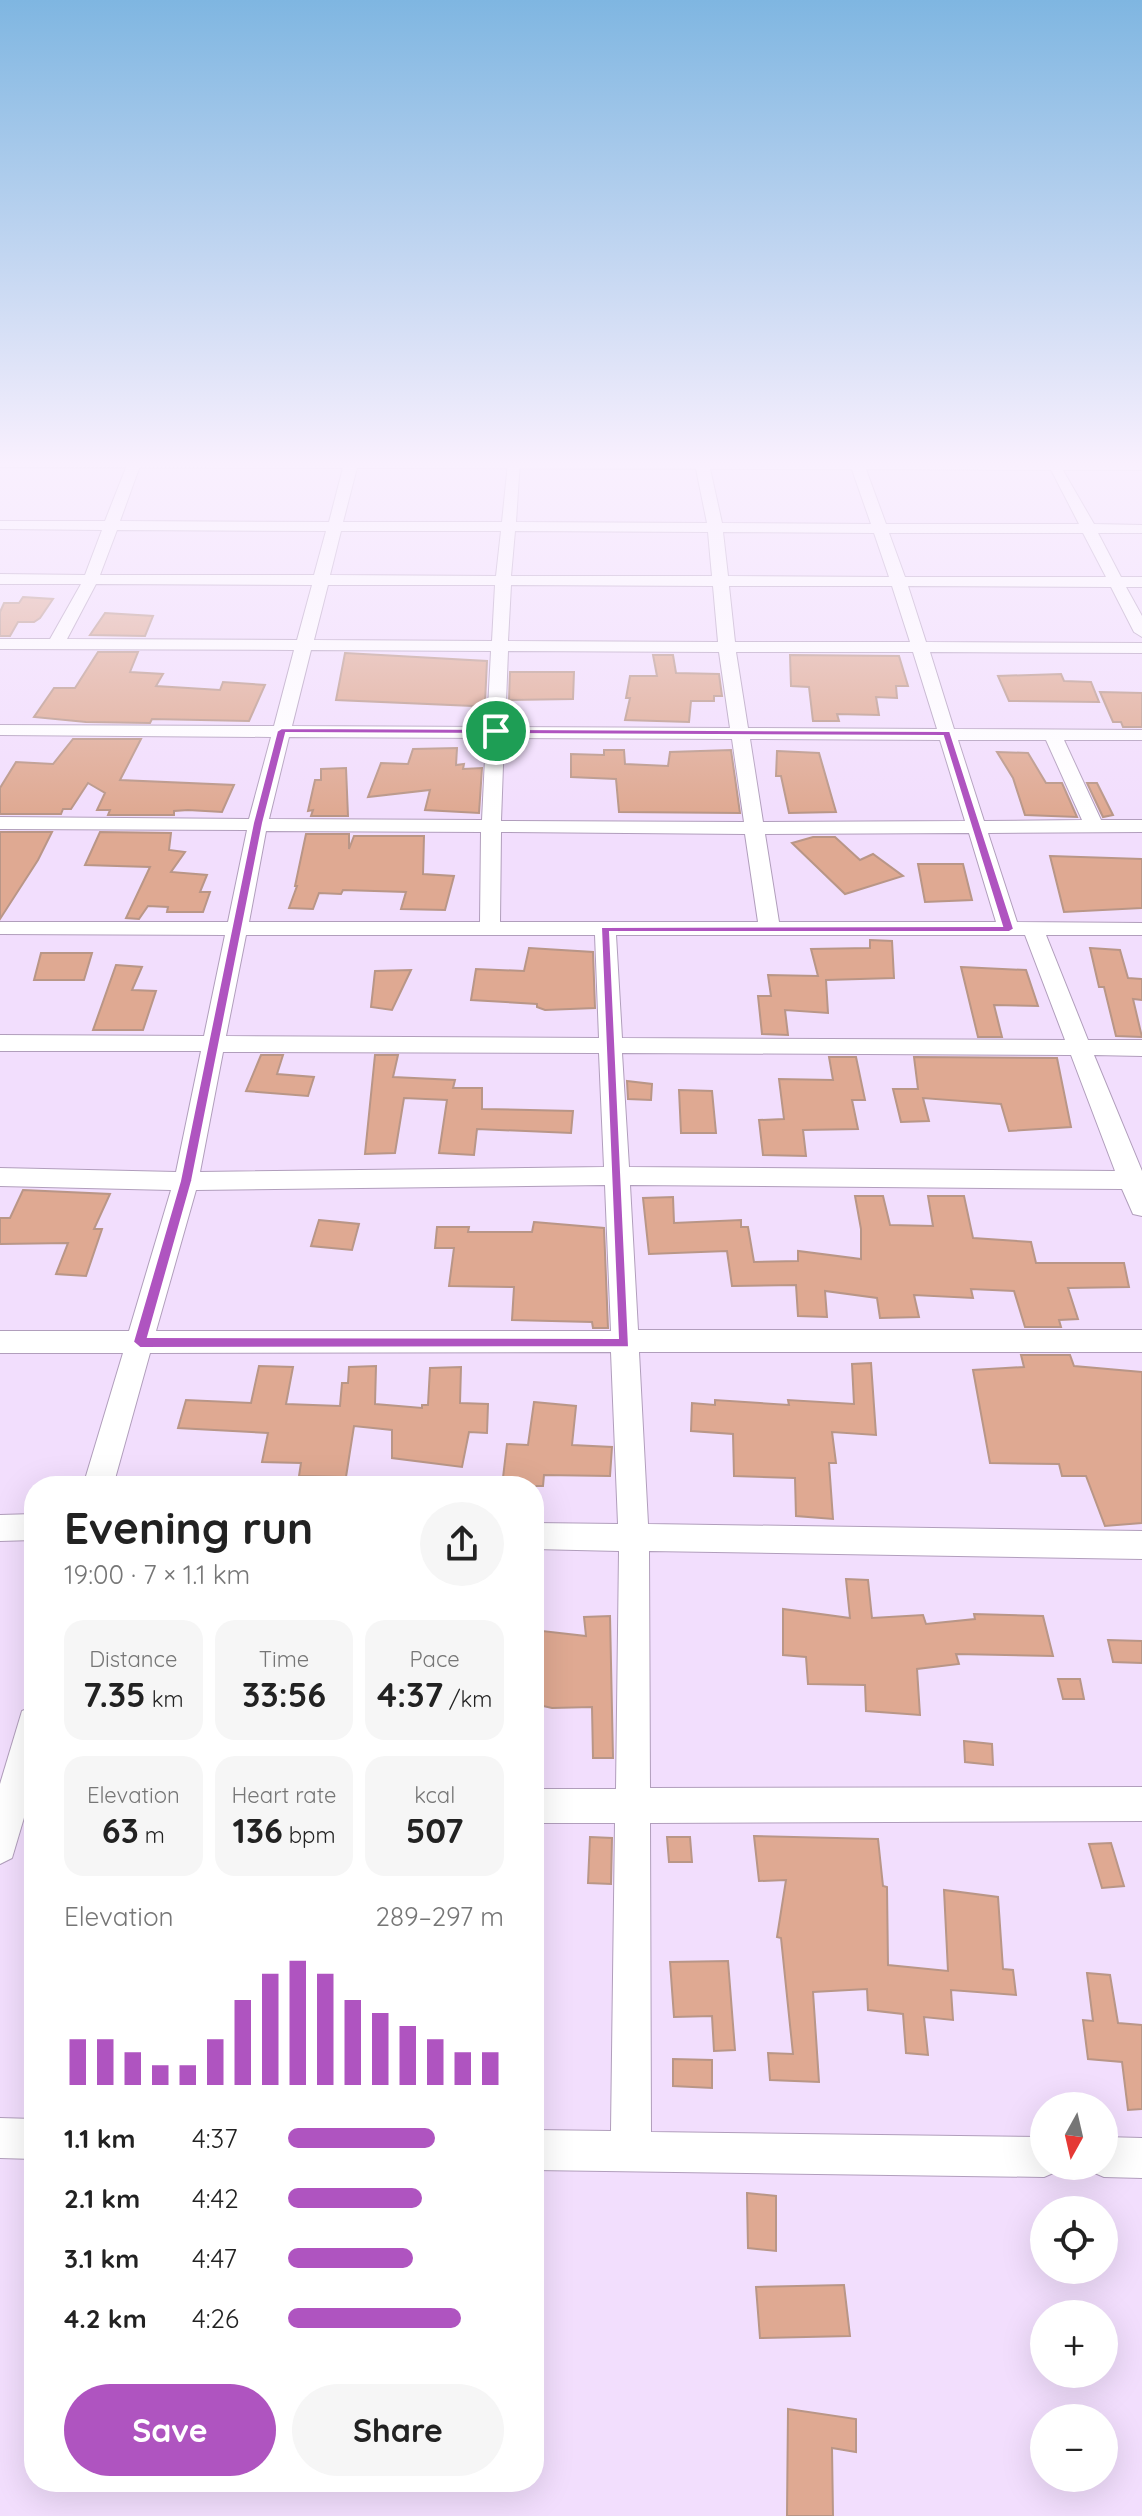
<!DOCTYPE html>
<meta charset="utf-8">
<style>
:root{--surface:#fff;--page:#f6f6f6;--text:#222;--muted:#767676;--accent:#af54c0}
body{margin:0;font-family:Quicksand,sans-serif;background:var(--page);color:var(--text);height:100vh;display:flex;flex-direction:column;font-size:30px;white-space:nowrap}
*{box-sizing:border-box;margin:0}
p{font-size:26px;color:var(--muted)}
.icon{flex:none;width:44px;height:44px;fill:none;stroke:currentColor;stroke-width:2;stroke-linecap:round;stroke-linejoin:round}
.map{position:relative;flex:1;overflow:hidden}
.panel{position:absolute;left:24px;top:1476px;width:520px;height:1016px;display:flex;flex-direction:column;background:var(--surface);border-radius:32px;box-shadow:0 8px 32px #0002}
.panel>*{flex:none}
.needle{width:52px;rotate:188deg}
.controls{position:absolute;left:1030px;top:2092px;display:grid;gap:16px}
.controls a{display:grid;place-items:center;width:88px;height:88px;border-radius:50%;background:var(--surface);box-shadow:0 8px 32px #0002;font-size:40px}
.pin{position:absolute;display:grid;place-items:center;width:68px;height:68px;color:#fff;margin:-34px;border:4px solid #fff;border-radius:50%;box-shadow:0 2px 8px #0007}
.round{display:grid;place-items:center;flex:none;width:84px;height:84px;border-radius:42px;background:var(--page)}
.overview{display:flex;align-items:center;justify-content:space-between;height:136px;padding:0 40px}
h1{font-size:44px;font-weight:700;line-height:60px}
.figures{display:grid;grid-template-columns:repeat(3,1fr);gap:12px;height:136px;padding:8px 40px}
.figures div{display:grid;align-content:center;border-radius:20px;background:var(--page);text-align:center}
.figures b{font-size:34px;font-weight:700}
.figures small{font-size:22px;font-weight:400}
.figures p{font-size:22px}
.chart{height:224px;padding:16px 40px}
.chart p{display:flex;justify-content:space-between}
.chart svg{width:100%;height:144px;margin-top:8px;stroke:var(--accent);stroke-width:6}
.button{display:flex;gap:16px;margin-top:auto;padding:16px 40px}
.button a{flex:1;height:92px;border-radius:48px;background:var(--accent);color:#fff;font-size:32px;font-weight:700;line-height:92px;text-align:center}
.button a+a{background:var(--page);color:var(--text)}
ul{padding:0 40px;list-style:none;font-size:26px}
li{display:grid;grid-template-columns:128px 96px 1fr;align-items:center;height:60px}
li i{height:20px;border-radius:10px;background:var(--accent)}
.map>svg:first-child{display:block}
.building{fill:#dfa992;stroke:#b99687;stroke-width:2}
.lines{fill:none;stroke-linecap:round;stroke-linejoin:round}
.minor-casing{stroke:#b19ebc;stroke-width:2}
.tertiary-casing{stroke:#b19ebc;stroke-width:2}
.minor{fill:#fff;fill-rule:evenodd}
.tertiary{fill:#fff;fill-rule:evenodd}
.route{fill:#af54c0;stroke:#fff;stroke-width:2;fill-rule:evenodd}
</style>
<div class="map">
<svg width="1142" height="2516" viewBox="0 0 1142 2516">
<rect width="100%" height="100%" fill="#f2defd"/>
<!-- building -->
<g class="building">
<polygon points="23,597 53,599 40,618 34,622 18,622 10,636 0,636 0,612 4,603 19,603"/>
<polygon points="105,613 153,616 145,636 90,635"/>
<polygon points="98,652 138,652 130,672 163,674 156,686 220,690 223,682 265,685 249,721 152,719 150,723 86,722 34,717 54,688 75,688"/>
<polygon points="345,653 487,661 484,723 468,722 473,706 336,700"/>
<polygon points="653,655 673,655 676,673 719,674 722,696 714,696 714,701 691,701 689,722 625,720 630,698 626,698 630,676 657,676"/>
<polygon points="790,655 899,656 908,686 896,686 897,698 876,697 879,715 837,714 839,721 813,721 809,687 791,686"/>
<polygon points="510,672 574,672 573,699 509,700"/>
<polygon points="1061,674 1064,681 1091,682 1099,702 1009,701 998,676"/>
<polygon points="1100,692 1142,693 1142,727 1123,727 1121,722 1113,722"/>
<polygon points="73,739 141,739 120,780 234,785 222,812 188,810 174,811 174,815 108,815 110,810 97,810 105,793 88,783 71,809 63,809 61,814 0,814 0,788 16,762 53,764"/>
<polygon points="457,748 456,765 464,764 463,769 482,768 479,813 425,810 430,790 368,797 381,763 408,764 413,749"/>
<polygon points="604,750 624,750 625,764 668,766 670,752 731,750 740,813 619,812 616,779 571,777 571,754 604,755"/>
<polygon points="777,751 819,753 836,812 789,813 781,776 776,776"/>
<polygon points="997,752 1028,753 1046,783 1062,783 1077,817 1025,815 1013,778"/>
<polygon points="346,768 348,816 311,816 313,810 308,811 315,780 321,780 321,769"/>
<polygon points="1087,783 1097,783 1113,815 1103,817"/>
<polygon points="0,832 52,832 38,860 0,919"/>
<polygon points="100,832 171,833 169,850 185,852 171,872 207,875 200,892 210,892 203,912 167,912 168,907 148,906 139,919 126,918 150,867 85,865"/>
<polygon points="306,834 349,834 349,849 354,836 424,836 423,874 454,876 445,910 401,909 406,892 343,890 341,894 319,893 313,909 289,908 297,886 295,886"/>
<polygon points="813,837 835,837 860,860 873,854 903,876 845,894 792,843"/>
<polygon points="1050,856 1142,859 1142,908 1064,912"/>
<polygon points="918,864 963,864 972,900 925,902"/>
<polygon points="870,940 892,941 894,978 826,980 828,1013 785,1010 788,1035 762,1034 758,996 771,996 768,975 818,976 811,949 870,948"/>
<polygon points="529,948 593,952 595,1008 545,1010 537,1007 537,1004 471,1000 476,969 524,971"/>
<polygon points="1090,948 1120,950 1128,978 1142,979 1142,1000 1133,999 1142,1037 1116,1036 1104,987 1099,987"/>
<polygon points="41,953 92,953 84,980 34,980"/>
<polygon points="116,965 142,967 132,990 156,991 143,1030 93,1030"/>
<polygon points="961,967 1026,970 1038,1006 994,1005 1002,1037 978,1037"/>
<polygon points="411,970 392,1010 371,1007 375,971"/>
<polygon points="261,1055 283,1055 277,1074 314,1077 308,1096 246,1091"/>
<polygon points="375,1055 398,1055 393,1077 455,1080 453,1088 482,1088 482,1109 573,1111 571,1133 477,1129 474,1155 439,1153 447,1100 404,1098 395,1153 365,1154"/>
<polygon points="829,1057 856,1057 865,1100 852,1100 858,1129 803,1130 806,1156 763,1155 759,1120 784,1119 779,1079 833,1080"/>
<polygon points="914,1057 1057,1058 1071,1127 1009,1131 1001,1104 923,1098 929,1121 901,1122 893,1089 918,1089"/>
<polygon points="627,1081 652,1084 651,1100 628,1099"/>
<polygon points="679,1090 712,1091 716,1133 681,1133"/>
<polygon points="23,1190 110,1194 94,1229 102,1229 86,1276 56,1274 68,1243 0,1244 0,1218 10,1218"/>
<polygon points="855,1196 883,1196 890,1225 933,1226 928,1196 964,1196 973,1238 1031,1242 1036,1263 1124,1263 1129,1287 1068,1288 1078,1319 1059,1320 1061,1327 1025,1327 1014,1291 971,1289 973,1298 914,1295 919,1317 880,1318 877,1298 825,1291 827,1317 798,1316 796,1285 732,1286 727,1251 649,1254 643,1198 673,1197 674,1223 741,1220 741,1227 748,1227 754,1262 798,1261 798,1251 861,1259 861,1229"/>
<polygon points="319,1220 359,1224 352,1250 311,1246"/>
<polygon points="534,1222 604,1228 608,1328 593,1328 592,1322 512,1320 514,1287 449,1286 454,1248 435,1248 437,1227 469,1227 468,1232 532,1232"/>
<polygon points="1021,1355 1070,1355 1074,1366 1142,1372 1142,1523 1105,1526 1086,1476 1062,1476 1059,1464 990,1463 973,1370 1024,1367"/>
<polygon points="871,1363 876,1435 832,1432 836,1463 829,1463 833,1519 796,1516 795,1478 734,1476 733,1434 691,1431 692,1403 715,1405 715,1400 789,1405 788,1400 854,1404 852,1364"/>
<polygon points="259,1366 293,1367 286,1404 340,1406 342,1383 348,1383 349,1367 376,1366 375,1404 422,1408 422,1405 428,1405 430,1368 461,1367 460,1403 488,1404 487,1433 469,1432 462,1467 392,1458 392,1430 354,1426 346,1477 299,1476 301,1463 262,1462 268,1433 178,1428 186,1400 251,1403"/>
<polygon points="534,1402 576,1406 572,1445 612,1447 610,1476 544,1475 543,1486 502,1486 507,1444 528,1445"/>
<polygon points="846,1579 868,1580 872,1618 923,1615 926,1624 975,1619 974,1614 1043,1616 1053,1656 956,1654 959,1664 917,1669 920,1715 866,1711 865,1685 808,1684 806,1657 783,1655 783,1609 850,1618"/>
<polygon points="610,1616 613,1758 593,1758 592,1707 552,1708 534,1704 534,1630 586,1636 584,1617"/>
<polygon points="1108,1640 1142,1641 1142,1663 1113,1662"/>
<polygon points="1058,1679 1080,1679 1084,1699 1063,1699"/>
<polygon points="964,1741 992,1744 993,1765 965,1762"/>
<polygon points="754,1836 878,1839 883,1886 887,1887 888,1965 948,1971 944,1890 998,1897 1003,1969 1013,1970 1016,1995 951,1990 953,2020 924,2017 928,2055 906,2053 903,2014 868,2010 867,1989 813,1992 819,2082 770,2080 768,2053 793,2054 781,1938 777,1937 786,1880 759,1881"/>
<polygon points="590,1837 612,1838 611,1884 588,1883"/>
<polygon points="667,1837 690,1837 692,1862 669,1862"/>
<polygon points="1111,1843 1124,1886 1102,1888 1089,1844"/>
<polygon points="728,1961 735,2050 714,2051 712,2016 674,2017 670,1962"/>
<polygon points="1087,1973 1110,1975 1118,2023 1142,2025 1142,2109 1128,2110 1122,2062 1088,2059 1083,2020 1093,2021"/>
<polygon points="673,2059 712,2060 712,2088 673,2086"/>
<polygon points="747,2193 776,2196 776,2251 748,2248"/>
<polygon points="844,2285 850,2336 760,2338 756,2287"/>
<polygon points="788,2409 856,2419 856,2452 832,2448 833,2516 787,2516"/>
</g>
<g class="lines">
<defs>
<g id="minor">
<path d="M129,460L141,463L120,521L329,522L345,460H359L343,522H502L508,463L520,460L516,522L707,523L695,464L704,460L709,464L722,523L871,524L850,464L859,460L864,464L886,524H1079L1048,464L1057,460L1094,524L1142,525V533H1098L1121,577H1142V587H1126L1142,616V637L1134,632L1111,587L908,586L926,642L1142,643V653L930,652L954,729L1142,730V740H1064L1101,820H1142V832L988,833L1017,922L1142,923V935H1046L1088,1040H1142V1056L1094,1055L1142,1171V1216L1133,1214L1122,1189L630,1185L638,1330H1142V1352H639L648,1524L1142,1531V1559L649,1551L650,1788L1142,1787V1821L650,1823L651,2132L1044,2137V2166H1060L1058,2171L1044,2177L534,2170V2130L611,2131L615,1823H534V1789H616L619,1551L534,1549V1523L618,1524L611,1352L150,1353L113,1486H83L123,1353H0V1331H129L171,1190L0,1186V1168L176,1172L201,1051H0V1035L204,1036L225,935L0,934V922H228L247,830L0,829V817L249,819L271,737L0,735V725L274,726L294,650L0,649V639H50L81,584H0V574L85,575L102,530L0,529V521H105ZM117,530L326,531L314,575H100ZM341,531H501L496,576L330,575ZM515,531L708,532L712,576H511ZM723,532L874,533L889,577L728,576ZM889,533H1083L1106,577H905ZM96,584L312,585L297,640L67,639ZM328,585H495L492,641L314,640ZM511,585L713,586L718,642L508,641ZM729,586H892L910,642H735ZM311,650L491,651L487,727L292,726ZM508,651L719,652L730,728L505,727ZM736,652H913L937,729L748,728ZM289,737L486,738L482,820L269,819ZM504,738L732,739L744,822L501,821ZM750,739L940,740L965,821L763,822ZM958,740H1046L1082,820L984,821ZM266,831L481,832L480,922H249ZM501,832L745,834L758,922H500ZM969,833L996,922H779L765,834ZM246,935H595L599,1038L226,1036ZM616,935H1025L1065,1040L622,1038ZM223,1052L599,1053L604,1167L200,1172ZM622,1053L1071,1055L1115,1171L629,1167ZM605,1185L611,1331H156L196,1190Z"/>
<polygon points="34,1514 34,1540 0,1541 0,1515"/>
<polygon points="34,1706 34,1784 12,1858 0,1864 0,1784 22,1711"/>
<polygon points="0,2118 34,2119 34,2159 0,2158"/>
<polygon points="1104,2137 1142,2138 1142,2178 1104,2177 1090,2171 1088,2166 1104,2166"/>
</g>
<polygon id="tertiary" points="0,460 1142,460 1142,470 0,467"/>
</defs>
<!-- minor casing -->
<use href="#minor" class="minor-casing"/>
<!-- tertiary casing -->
<use href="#tertiary" class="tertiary-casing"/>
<!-- minor -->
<use href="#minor" class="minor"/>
<!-- tertiary -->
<use href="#tertiary" class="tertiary"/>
</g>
<!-- sky -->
<linearGradient id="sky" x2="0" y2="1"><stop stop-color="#7fb6e1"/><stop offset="0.57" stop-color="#f9f0fe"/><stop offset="1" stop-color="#f9f0fe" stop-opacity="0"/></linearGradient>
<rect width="1142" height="813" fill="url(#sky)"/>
<!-- route -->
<path class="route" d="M282,728L950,731L1014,929L1009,932H610L629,1347L140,1348L133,1342L180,1181L253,823L277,731ZM286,733L943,736L1002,926L601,927L618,1338L148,1337L192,1181L263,823Z"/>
</svg>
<div class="controls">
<a><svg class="needle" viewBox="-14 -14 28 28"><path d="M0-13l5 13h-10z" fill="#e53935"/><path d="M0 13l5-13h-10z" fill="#767676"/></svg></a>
<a><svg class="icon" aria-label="locate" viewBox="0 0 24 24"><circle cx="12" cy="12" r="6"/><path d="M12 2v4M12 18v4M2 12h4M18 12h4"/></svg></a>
<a>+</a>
<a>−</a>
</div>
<div class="pin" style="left:496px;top:731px;background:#1e9e55"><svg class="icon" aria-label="arrive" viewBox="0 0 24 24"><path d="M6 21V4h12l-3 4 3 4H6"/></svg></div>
<section class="panel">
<div class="overview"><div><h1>Evening run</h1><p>19:00 · 7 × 1.1 km</p></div><a class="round"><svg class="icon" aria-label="share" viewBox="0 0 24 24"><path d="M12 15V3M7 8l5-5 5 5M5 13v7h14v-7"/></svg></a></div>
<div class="figures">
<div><p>Distance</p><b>7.35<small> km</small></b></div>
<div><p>Time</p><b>33:56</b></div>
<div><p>Pace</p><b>4:37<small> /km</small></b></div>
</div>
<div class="figures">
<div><p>Elevation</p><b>63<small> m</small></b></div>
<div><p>Heart rate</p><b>136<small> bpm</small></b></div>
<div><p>kcal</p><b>507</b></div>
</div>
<div class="chart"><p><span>Elevation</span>289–297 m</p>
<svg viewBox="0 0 160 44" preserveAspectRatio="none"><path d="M5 44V30M15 44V30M25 44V34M35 44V38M45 44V38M55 44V30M65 44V18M75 44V10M85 44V6M95 44V10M105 44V18M115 44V22M125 44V26M135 44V30M145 44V34M155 44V34"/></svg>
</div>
<ul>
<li><b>1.1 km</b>4:37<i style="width:68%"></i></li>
<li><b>2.1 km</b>4:42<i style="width:62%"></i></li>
<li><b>3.1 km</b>4:47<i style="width:58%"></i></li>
<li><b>4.2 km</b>4:26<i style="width:80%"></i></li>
</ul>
<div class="button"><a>Save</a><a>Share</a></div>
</section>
</div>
